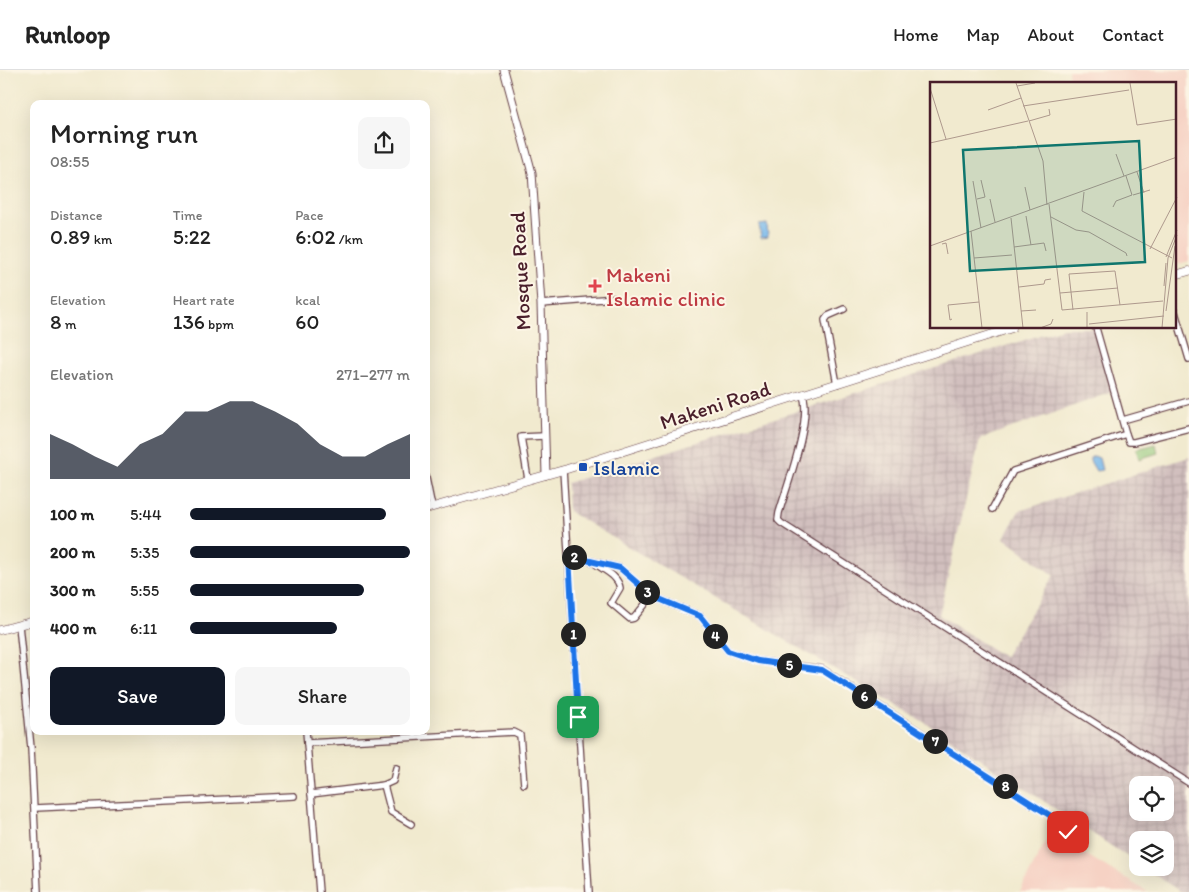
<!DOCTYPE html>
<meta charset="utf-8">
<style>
:root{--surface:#fff;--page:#f6f6f6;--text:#222;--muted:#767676;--line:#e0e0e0;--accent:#111827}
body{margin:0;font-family:Itim,sans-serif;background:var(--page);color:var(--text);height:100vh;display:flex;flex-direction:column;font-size:19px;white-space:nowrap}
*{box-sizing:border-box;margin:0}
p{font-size:16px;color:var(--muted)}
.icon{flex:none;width:28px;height:28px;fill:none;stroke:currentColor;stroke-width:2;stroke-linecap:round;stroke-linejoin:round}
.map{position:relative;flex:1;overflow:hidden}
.panel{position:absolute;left:30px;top:30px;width:400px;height:635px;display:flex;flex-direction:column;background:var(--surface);border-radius:10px;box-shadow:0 5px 20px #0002}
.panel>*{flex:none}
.tools{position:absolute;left:1129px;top:706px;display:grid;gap:10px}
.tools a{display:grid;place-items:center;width:45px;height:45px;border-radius:10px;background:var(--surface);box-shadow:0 5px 20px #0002;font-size:25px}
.pin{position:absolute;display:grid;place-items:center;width:42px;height:42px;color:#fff;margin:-21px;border-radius:10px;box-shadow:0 2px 8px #0006}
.km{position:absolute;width:25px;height:25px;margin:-12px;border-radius:50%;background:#222;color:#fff;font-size:14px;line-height:25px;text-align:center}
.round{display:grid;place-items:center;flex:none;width:52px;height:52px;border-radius:10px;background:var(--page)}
.summary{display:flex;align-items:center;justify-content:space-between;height:85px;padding:0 20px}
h1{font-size:28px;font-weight:600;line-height:38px}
.metrics{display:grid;grid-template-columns:repeat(3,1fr);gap:8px;height:85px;padding:5px 20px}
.metrics div{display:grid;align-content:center}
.metrics b{font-size:21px;font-weight:600}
.metrics small{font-size:14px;font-weight:400}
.metrics p{font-size:14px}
.chart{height:140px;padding:10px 20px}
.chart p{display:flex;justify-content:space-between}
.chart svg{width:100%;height:90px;margin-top:5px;fill:var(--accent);opacity:.7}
.cta{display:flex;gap:10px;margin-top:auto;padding:10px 20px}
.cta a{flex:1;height:58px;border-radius:10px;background:var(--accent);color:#fff;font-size:20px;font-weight:600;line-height:58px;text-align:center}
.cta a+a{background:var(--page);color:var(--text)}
ul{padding:0 20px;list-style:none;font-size:16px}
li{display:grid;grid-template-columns:80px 60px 1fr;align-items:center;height:38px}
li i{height:12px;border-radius:6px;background:var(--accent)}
header{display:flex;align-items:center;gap:30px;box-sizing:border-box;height:70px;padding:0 25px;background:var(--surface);border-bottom:1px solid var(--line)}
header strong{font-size:24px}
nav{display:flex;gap:28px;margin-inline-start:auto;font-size:18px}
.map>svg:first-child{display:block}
.built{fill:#f6d2c4}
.industrial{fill:url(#industrial-grid);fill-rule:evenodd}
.park{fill:#91c678;stroke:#6e7252}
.water{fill:#76b7eb;stroke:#606b8b}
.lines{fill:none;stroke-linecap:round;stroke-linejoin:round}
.minor-casing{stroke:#633d44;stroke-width:8}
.tertiary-casing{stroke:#633d44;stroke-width:9}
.secondary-casing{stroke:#633d44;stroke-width:9}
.minor{stroke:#fff;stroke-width:5.5}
.tertiary{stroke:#fff;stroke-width:7}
.secondary{stroke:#fff;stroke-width:8}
.route-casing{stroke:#fff;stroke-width:10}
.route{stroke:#1a73e8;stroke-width:6}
.health-dot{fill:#e0444e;stroke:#fcf5e5;stroke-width:2}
.transit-dot{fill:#1a4fb4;stroke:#fcf5e5;stroke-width:2}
.labels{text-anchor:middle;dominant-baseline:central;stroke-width:4;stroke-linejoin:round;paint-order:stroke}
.street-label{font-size:21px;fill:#4a1f2b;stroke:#fcf5e5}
.health-label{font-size:21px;fill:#be3a42;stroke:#fcf5e5;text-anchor:start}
.transit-label{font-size:21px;fill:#164399;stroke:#fcf5e5;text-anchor:start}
.inset-road{fill:none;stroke:#ae998d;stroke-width:1}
.view{fill:#0f766e;fill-opacity:0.15;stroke:#0f766e;stroke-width:2.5}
.inset-edge{fill:none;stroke:#4a1f2b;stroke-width:2.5}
</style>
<header>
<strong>Runloop</strong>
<nav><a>Home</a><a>Map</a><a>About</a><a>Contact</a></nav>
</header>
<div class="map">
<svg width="1189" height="822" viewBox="0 0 1189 822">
<defs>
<pattern id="industrial-grid" width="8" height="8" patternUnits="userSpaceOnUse" patternTransform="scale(1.25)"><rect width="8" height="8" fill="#d1bfbe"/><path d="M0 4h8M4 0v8" fill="none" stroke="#b5a4a3"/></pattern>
</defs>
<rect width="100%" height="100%" fill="#fcf5e5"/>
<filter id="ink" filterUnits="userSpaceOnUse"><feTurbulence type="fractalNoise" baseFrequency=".02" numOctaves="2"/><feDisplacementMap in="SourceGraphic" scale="10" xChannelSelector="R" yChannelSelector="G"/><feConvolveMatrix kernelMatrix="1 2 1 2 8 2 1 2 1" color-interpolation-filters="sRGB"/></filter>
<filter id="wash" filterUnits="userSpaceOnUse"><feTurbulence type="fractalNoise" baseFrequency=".0096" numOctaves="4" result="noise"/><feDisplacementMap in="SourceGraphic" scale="20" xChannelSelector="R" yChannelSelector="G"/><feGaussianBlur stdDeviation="1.12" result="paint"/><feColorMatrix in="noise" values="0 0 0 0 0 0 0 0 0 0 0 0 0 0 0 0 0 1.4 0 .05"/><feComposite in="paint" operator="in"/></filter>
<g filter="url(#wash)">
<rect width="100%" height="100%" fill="#f1eacf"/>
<!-- built -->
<g class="built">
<polygon points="1068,0 1189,0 1189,191 1175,195 1175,14 1069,14"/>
<polygon points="1050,763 1148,822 1020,822"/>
</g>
<!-- industrial -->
<path class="industrial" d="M1063,258H1095L1113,322L980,369L939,545L1004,587L1054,505L1004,468L1019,441L1189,387V822H1181L1144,798H1165V770H1138L1137,793L929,655L568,441L567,413ZM1138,715H1165V742H1138Z"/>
<!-- park -->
<polygon class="park" points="1156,374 1158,383 1139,389 1136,379"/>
<!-- water -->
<g class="water">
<polygon points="767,154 768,167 761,168 759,155"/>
<polygon points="1094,386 1099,388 1102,400 1096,401 1090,391 1090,388"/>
</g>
</g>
<g filter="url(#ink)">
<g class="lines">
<defs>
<g id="minor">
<polyline points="541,234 615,228"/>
<polyline points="1175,242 1189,289"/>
<polyline points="837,314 825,250 828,246 844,239"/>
<path d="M803,325C812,351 787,415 779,443L778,450L781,453L1189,713"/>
<polyline points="1123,350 1189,331"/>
<polyline points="1126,364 1129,372 1134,372 1189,358"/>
<polyline points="563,400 589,822"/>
<polyline points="426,408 432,437"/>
<polyline points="528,409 521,367 544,366"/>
<polyline points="992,439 1013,401 1126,364 1096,258"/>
<path d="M569,486L620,498L652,526L700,546L728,581L758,591L822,599L1062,753C1070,762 1063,769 1068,779"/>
<path d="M596,494C605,501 618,506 620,518L611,533L630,549L634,548L652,526"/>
<polyline points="19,555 31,678 38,822"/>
<polyline points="306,661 319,822"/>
<polyline points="307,673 514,662 520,665 524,714"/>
<polyline points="384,715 391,742 411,754"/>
<polyline points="311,724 384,715 393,711 396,698"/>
<polyline points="35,738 294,726"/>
</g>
<polyline id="tertiary" points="504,0 532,103 541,234 546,405"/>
<g id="secondary">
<polyline points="1175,205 1189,201"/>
<polyline points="426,439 567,399 1012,258"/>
<polyline points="0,560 34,551"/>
</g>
</defs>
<!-- minor casing -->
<use href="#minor" class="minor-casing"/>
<!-- tertiary casing -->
<use href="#tertiary" class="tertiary-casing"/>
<!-- secondary casing -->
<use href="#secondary" class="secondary-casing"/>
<!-- minor -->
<use href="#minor" class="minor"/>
<!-- tertiary -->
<use href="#tertiary" class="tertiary"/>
<!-- secondary -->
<use href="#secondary" class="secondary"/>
</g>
</g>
<g class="lines" filter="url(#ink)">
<defs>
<polyline id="route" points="578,647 569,486 620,498 652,526 700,546 728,581 758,591 822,600 1062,753 1068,762"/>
</defs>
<!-- route casing -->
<use href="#route" class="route-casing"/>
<!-- route -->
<use href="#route" class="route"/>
</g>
<!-- markers -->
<path class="health-dot" d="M592.5 208.5h5v5h5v5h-5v5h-5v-5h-5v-5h5z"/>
<rect class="transit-dot" x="578" y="392" width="10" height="10" rx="2.5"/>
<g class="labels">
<!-- street labels -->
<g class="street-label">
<text transform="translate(520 201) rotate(-93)">Mosque Road</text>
<text transform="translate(715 335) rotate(-18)">Makeni Road</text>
</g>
<!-- health labels -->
<g class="health-label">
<text x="606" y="204">Makeni<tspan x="606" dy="24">Islamic clinic</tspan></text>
</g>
<!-- transit labels -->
<g class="transit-label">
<text x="593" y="397">Islamic</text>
</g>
</g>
<!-- overview -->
<g transform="translate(930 12)">
<rect width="246" height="246" fill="#f1eacf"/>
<path class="inset-road" d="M86,1L113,79L117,123M200,1L207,43L247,37M87,4L105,1M0,6L16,57M93,24L199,8M58,28L91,16M99,39L120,33L119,27M0,61L98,39M186,72L194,94M207,90L214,111M43,99L51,146M95,105L100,128M154,110L152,129L242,176M203,113L220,108M47,117L55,115L51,98M60,117L65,140M119,122L132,228L233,219M183,125L186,119L202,113L196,94M96,134L101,163M121,135L146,148L159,150L196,171L197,174M81,136L93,246M41,149L52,246M12,162L16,161L18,172M0,164L247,75M84,165L114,161L116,169M220,167L247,115M236,175L247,148M44,176L82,173M234,204L236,181M89,205L114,202L115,198L121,197M130,211L188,206M143,228L139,192L185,189L190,223M91,229L106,228M236,229L245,164M22,237L20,238L18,223L49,220M159,242L234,234M110,246L121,242L123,237M157,246V230M232,246L238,176L247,153"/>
<path class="view" d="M209,59L215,180L40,189L33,68Z"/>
<rect width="246" height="246" class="inset-edge"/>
</g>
</svg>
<div class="tools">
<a><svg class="icon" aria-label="locate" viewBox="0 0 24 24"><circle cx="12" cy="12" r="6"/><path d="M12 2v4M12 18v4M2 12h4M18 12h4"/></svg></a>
<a><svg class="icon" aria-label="layers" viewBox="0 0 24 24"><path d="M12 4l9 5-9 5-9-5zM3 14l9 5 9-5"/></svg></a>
</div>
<div class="pin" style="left:578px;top:647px;background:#1e9e55"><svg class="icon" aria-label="arrive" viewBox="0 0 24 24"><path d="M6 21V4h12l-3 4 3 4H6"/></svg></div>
<div class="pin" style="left:1068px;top:762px;background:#d93025"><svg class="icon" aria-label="check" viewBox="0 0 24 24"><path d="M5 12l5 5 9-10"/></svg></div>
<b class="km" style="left:573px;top:564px">1</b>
<b class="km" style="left:574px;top:487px">2</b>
<b class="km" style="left:647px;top:522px">3</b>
<b class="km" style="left:715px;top:566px">4</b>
<b class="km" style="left:789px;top:595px">5</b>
<b class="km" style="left:864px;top:626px">6</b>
<b class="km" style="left:935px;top:671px">7</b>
<b class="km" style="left:1005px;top:716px">8</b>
<section class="panel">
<div class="summary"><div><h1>Morning run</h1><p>08:55</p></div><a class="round"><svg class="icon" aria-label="share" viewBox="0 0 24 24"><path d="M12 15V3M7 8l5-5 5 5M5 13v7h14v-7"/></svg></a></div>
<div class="metrics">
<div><p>Distance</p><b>0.89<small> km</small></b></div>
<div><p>Time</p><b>5:22</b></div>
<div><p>Pace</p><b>6:02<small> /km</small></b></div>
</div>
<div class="metrics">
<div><p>Elevation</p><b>8<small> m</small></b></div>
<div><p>Heart rate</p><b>136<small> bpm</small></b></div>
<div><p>kcal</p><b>60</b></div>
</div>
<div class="chart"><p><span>Elevation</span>271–277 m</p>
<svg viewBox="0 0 160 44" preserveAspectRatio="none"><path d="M0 44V22L10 27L20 33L30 38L40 27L50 22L60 11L70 11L80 6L90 6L100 11L110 17L120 27L130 33L140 33L150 27L160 22V44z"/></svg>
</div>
<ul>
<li><b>100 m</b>5:44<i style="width:89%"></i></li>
<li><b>200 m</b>5:35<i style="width:100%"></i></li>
<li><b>300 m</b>5:55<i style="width:79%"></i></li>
<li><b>400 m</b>6:11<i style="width:67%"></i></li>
</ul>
<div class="cta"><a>Save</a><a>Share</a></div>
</section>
</div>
